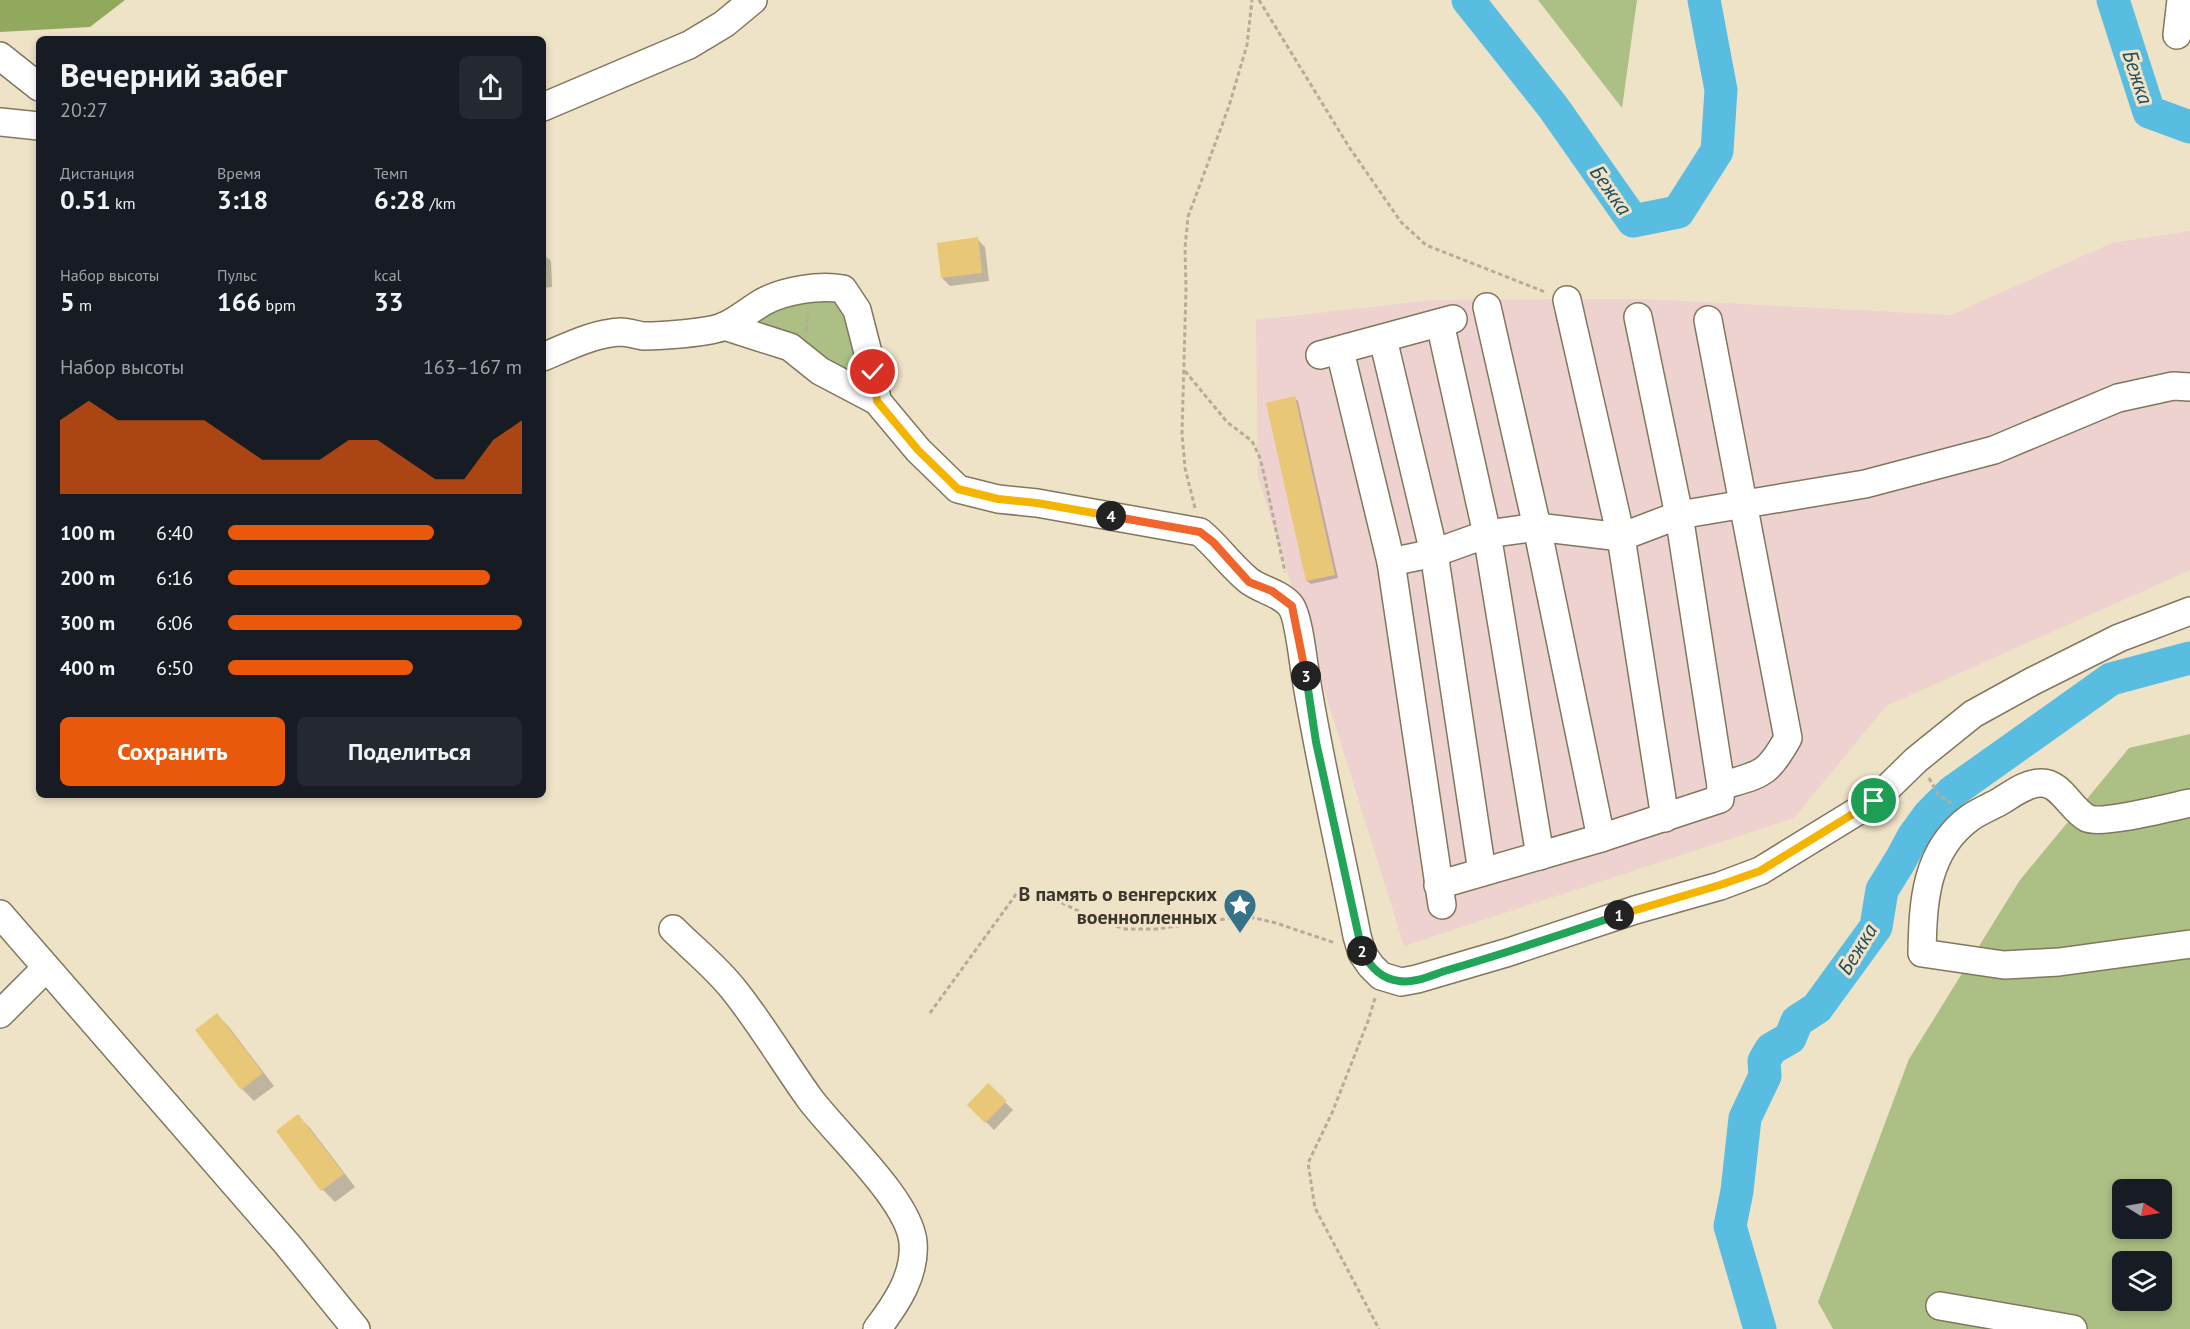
<!DOCTYPE html>
<html lang="ru">
<meta charset="utf-8">
<style>
:root{--surface:#171b24;--page:#242831;--text:#f1f3f6;--muted:#9ea1a6;--accent:#ea580c}
body{margin:0;font-family:"PT Sans",sans-serif;background:var(--page);color:var(--text);height:100vh;display:flex;flex-direction:column;font-size:22px;white-space:nowrap}
*{box-sizing:border-box;margin:0}
p{font-size:20px;color:var(--muted)}
.icon{flex:none;width:33px;height:33px;fill:none;stroke:currentColor;stroke-width:2;stroke-linecap:round;stroke-linejoin:round}
.map{position:relative;flex:1;overflow:hidden}
.panel{position:absolute;left:36px;top:36px;width:510px;height:762px;display:flex;flex-direction:column;background:var(--surface);border-radius:9px;box-shadow:0 3px 9px #0003}
.panel>*{flex:none}
.needle{width:39px;rotate:101deg}
.fabs{position:absolute;left:2112px;top:1179px;display:grid;gap:12px}
.fabs a{display:grid;place-items:center;width:60px;height:60px;border-radius:9px;background:var(--surface);box-shadow:0 3px 9px #0003;font-size:30px}
.pin{position:absolute;display:grid;place-items:center;width:51px;height:51px;color:#fff;margin:-26px;border:3px solid #fff;border-radius:50%;box-shadow:0 2px 6px #0007}
.km{position:absolute;width:30px;height:30px;margin:-15px;border-radius:50%;background:#222;color:#fff;font-size:16px;line-height:30px;text-align:center}
.round{display:grid;place-items:center;flex:none;width:63px;height:63px;border-radius:9px;background:var(--page)}
.head{display:flex;align-items:center;justify-content:space-between;height:102px;padding:0 24px}
h1{font-size:33px;font-weight:700;line-height:45px}
.stats{display:grid;grid-template-columns:repeat(3,1fr);gap:9px;height:102px;padding:6px 24px}
.stats div{display:grid;align-content:center}
.stats b{font-size:26px;font-weight:700}
.stats small{font-size:16px;font-weight:400}
.stats p{font-size:16px}
.chart{height:168px;padding:12px 24px}
.chart p{display:flex;justify-content:space-between}
.chart svg{width:100%;height:108px;margin-top:6px;fill:var(--accent);opacity:.7}
.action{display:flex;gap:12px;margin-top:auto;padding:12px 24px}
.action a{flex:1;height:69px;border-radius:9px;background:var(--accent);color:#fff;font-size:24px;font-weight:700;line-height:69px;text-align:center}
.action a+a{background:var(--page);color:var(--text)}
ul{padding:0 24px;list-style:none;font-size:20px}
li{display:grid;grid-template-columns:96px 72px 1fr;align-items:center;height:45px}
li i{height:15px;border-radius:8px;background:var(--accent)}
.map>svg:first-child{display:block}
.industrial{fill:#edd2cf}
.green{fill:#acbf85;fill-rule:evenodd}
.forest{fill:#91a95c}
.shadow{fill:#0003}
.lines{fill:none;stroke-linecap:round;stroke-linejoin:round}
.river{stroke:#59bde2;stroke-width:33}
.building{fill:#e8c776}
.minor-casing{stroke:#81775e;stroke-width:30}
.path{stroke:#b7ad97;stroke-width:3;stroke-dasharray:4.5 3;stroke-linecap:butt}
.minor{stroke:#fff;stroke-width:27}
.split-1-casing{stroke:#fff;stroke-width:12}
.split-2-casing{stroke:#fff;stroke-width:12}
.split-3-casing{stroke:#fff;stroke-width:12}
.split-4-casing{stroke:#fff;stroke-width:12}
.split-5-casing{stroke:#fff;stroke-width:12}
.split-1{stroke:#f5b400;stroke-width:8}
.split-2{stroke:#22a559;stroke-width:8}
.split-3{stroke:#22a559;stroke-width:8}
.split-4{stroke:#f0652b;stroke-width:8}
.split-5{stroke:#f5b400;stroke-width:8}
.labels{text-anchor:middle;dominant-baseline:central;stroke-width:6;stroke-linejoin:round;paint-order:stroke}
.poi-label{font-size:20px;font-weight:bold;fill:#3c372c;stroke:#eee2c7;text-anchor:end}
.water-label{font-size:21px;font-style:italic;fill:#214c5c;stroke:#eee2c7}
</style>
<div class="map">
<svg width="2190" height="1329" viewBox="0 0 2190 1329">
<rect width="100%" height="100%" fill="#eee2c7"/>
<!-- industrial -->
<polygon class="industrial" points="2190,231 2190,570 1886,706 1794,818 1404,946 1258,477 1256,320 1433,300 1643,299 1951,315 2112,243"/>
<!-- green -->
<g class="green">
<polygon points="1538,0 1637,0 1622,108"/>
<polygon points="834,301 847,314 865,361 851,372 753,331 755,312 775,302"/>
<path d="M2190,734V1329H1833L1818,1302L1909,1059L2020,880L2129,748ZM2122,1190H2162V1228H2122ZM2122,1262H2162V1300H2122Z"/>
</g>
<!-- forest -->
<polygon class="forest" points="0,0 125,0 90,27 0,32"/>
<!-- shadow -->
<g class="shadow">
<polygon points="977,239 985,247 989,281 950,286 942,278"/>
<polygon points="543,254 551,261 552,287 543,288"/>
<polygon points="1294,398 1298,401 1338,578 1311,584 1307,581"/>
<polygon points="217,1015 229,1027 274,1086 254,1101 242,1089"/>
<polygon points="988,1085 1013,1110 994,1130 969,1105"/>
<polygon points="298,1116 310,1128 355,1187 335,1202 323,1190 278,1131"/>
</g>
<g class="lines">
<!-- river -->
<g class="river">
<polyline points="1468,0 1553,107 1633,221 1678,212 1717,151 1721,90 1704,0"/>
<polyline points="2113,0 2149,112 2190,127"/>
<polyline points="1760,1329 1730,1226 1737,1191 1745,1118 1765,1076 1764,1061 1771,1049 1790,1038 1797,1021 1817,1008 1876,927 1882,890 1900,861 1913,837 1929,815 1952,792 2111,679 2190,658"/>
</g>
</g>
<!-- building -->
<g class="building">
<polygon points="978,237 982,273 941,278 937,243"/>
<polygon points="1295,396 1335,575 1306,581 1266,403"/>
<polygon points="217,1013 263,1073 241,1090 195,1030"/>
<polygon points="988,1083 1007,1101 985,1123 967,1105"/>
<polygon points="298,1114 344,1174 321,1191 276,1131"/>
</g>
<g class="lines">
<defs>
<g id="minor">
<polyline points="2177,35 2181,0"/>
<polyline points="0,56 39,87"/>
<polyline points="543,107 689,45 724,24 753,0"/>
<polyline points="0,122 39,126"/>
<polyline points="1567,300 1621,537 1665,818"/>
<polyline points="1487,307 1537,527 1601,838"/>
<path d="M1708,320L1788,738C1767,776 1761,774 1721,786"/>
<polyline points="1440,323 1487,534 1540,856"/>
<polyline points="724,326 790,347 820,371 877,401"/>
<polyline points="1383,339 1434,553 1482,872"/>
<polyline points="1340,351 1391,562 1442,905"/>
<polyline points="1320,355 1453,319"/>
<path d="M543,357C567,347 594,333 621,332C628,332 636,335 643,336C661,336 709,333 725,326C738,320 751,309 763,302C785,290 819,285 843,289L857,310L873,372L877,401L918,450L958,489L998,499L1037,503L1200,532C1217,546 1230,565 1248,580C1260,590 1279,592 1290,605C1298,614 1303,659 1305,672C1319,760 1340,848 1357,936L1362,953L1371,966L1381,976L1401,982L1417,979L1509,952L1635,910L1720,886L1760,871L1874,801L1916,760L1973,714L2033,681L2119,638L2190,611"/>
<polyline points="1391,562 1434,553 1487,534 1537,527 1621,537 1679,515 1865,484 1994,450 2118,398 2173,386 2190,387"/>
<path d="M2190,803C2171,807 2101,825 2087,818C2071,810 2060,781 2040,783C2026,783 2011,795 1999,802C1990,807 1980,811 1971,817C1925,850 1923,902 1922,953L2004,965L2059,962L2190,944"/>
<polyline points="1438,885 1601,838 1720,799 1721,786 1679,515 1638,317"/>
<polyline points="0,914 287,1244 356,1329"/>
<path d="M673,929C693,949 717,968 734,990C762,1025 784,1063 810,1099C837,1135 909,1200 913,1242C916,1275 896,1304 877,1329"/>
<polyline points="0,1014 46,968"/>
<polyline points="1940,1306 2073,1329"/>
</g>
</defs>
<!-- minor casing -->
<use href="#minor" class="minor-casing"/>
<!-- path -->
<g class="path">
<polyline points="1259,0 1349,147 1401,222 1426,245 1545,292"/>
<polyline points="806,331 808,310"/>
<polyline points="1185,371 1227,422 1252,441 1260,458 1264,474 1285,572"/>
<polyline points="1195,508 1185,468 1182,433 1186,289 1185,248 1188,217 1229,106 1247,45 1252,0"/>
<polyline points="1929,778 1938,794 1952,804"/>
<polyline points="1375,998 1368,1021 1332,1113 1308,1163 1315,1208 1379,1329"/>
<polyline points="930,1013 1017,893 1039,892 1095,919 1125,929 1156,929 1246,916 1276,923 1335,943"/>
</g>
<!-- minor -->
<use href="#minor" class="minor"/>
</g>
<g class="lines">
<defs>
<polyline id="split-1" points="1619,915 1720,885 1760,871 1874,801"/>
<path id="split-2" d="M1362,951C1370,967 1381,979 1399,981C1415,984 1434,974 1448,970C1506,953 1563,934 1619,915"/>
<polyline id="split-3" points="1306,676 1316,742 1362,951"/>
<polyline id="split-4" points="1111,516 1200,532 1213,542 1249,582 1272,591 1292,606 1306,676"/>
<polyline id="split-5" points="873,372 877,401 918,450 958,489 998,499 1037,503 1111,516"/>
</defs>
<!-- split-1 casing -->
<use href="#split-1" class="split-1-casing"/>
<!-- split-2 casing -->
<use href="#split-2" class="split-2-casing"/>
<!-- split-3 casing -->
<use href="#split-3" class="split-3-casing"/>
<!-- split-4 casing -->
<use href="#split-4" class="split-4-casing"/>
<!-- split-5 casing -->
<use href="#split-5" class="split-5-casing"/>
<!-- split-1 -->
<use href="#split-1" class="split-1"/>
<!-- split-2 -->
<use href="#split-2" class="split-2"/>
<!-- split-3 -->
<use href="#split-3" class="split-3"/>
<!-- split-4 -->
<use href="#split-4" class="split-4"/>
<!-- split-5 -->
<use href="#split-5" class="split-5"/>
</g>
<!-- icons -->
<defs>
<symbol id="sight-pin" viewBox="-11 -11 22 30"><path d="M0 17L-7.5 6A9.5 9.5 0 1 1 7.5 6Z" fill="#357188" stroke="#eee2c7"/><path d="M0-6L1.8-2.2L6-1.7L2.9 1.2L3.7 5.4L0 3.3L-3.7 5.4L-2.9 1.2L-6-1.7L-1.8-2.2Z" fill="#fff"/></symbol>
</defs>
<g fill-rule="evenodd">
<use href="#sight-pin" x="1221" y="886" width="38" height="52"/>
</g>
<g class="labels">
<!-- poi labels -->
<g class="poi-label">
<text x="1217" y="894">В память о венгерских<tspan x="1217" dy="23">военнопленных</tspan></text>
</g>
<!-- water labels -->
<g class="water-label">
<text transform="translate(2138 77) rotate(72)">Бежка</text>
<text transform="translate(1611 190) rotate(55)">Бежка</text>
<text transform="translate(1857 949) rotate(-58)">Бежка</text>
</g>
</g>
</svg>
<div class="fabs">
<a><svg class="needle" viewBox="-14 -14 28 28"><path d="M0-13l5 13h-10z" fill="#e53935"/><path d="M0 13l5-13h-10z" fill="#9ea1a6"/></svg></a>
<a><svg class="icon" aria-label="layers" viewBox="0 0 24 24"><path d="M12 4l9 5-9 5-9-5zM3 14l9 5 9-5"/></svg></a>
</div>
<div class="pin" style="left:1874px;top:801px;background:#1e9e55"><svg class="icon" aria-label="arrive" viewBox="0 0 24 24"><path d="M6 21V4h12l-3 4 3 4H6"/></svg></div>
<div class="pin" style="left:873px;top:372px;background:#d93025"><svg class="icon" aria-label="check" viewBox="0 0 24 24"><path d="M5 12l5 5 9-10"/></svg></div>
<b class="km" style="left:1619px;top:915px">1</b>
<b class="km" style="left:1362px;top:951px">2</b>
<b class="km" style="left:1306px;top:676px">3</b>
<b class="km" style="left:1111px;top:516px">4</b>
<section class="panel">
<div class="head"><div><h1>Вечерний забег</h1><p>20:27</p></div><a class="round"><svg class="icon" aria-label="share" viewBox="0 0 24 24"><path d="M12 15V3M7 8l5-5 5 5M5 13v7h14v-7"/></svg></a></div>
<div class="stats">
<div><p>Дистанция</p><b>0.51<small> km</small></b></div>
<div><p>Время</p><b>3:18</b></div>
<div><p>Темп</p><b>6:28<small> /km</small></b></div>
</div>
<div class="stats">
<div><p>Набор высоты</p><b>5<small> m</small></b></div>
<div><p>Пульс</p><b>166<small> bpm</small></b></div>
<div><p>kcal</p><b>33</b></div>
</div>
<div class="chart"><p><span>Набор высоты</span>163–167 m</p>
<svg viewBox="0 0 160 44" preserveAspectRatio="none"><path d="M0 44V14L10 6L20 14L30 14L40 14L50 14L60 22L70 30L80 30L90 30L100 22L110 22L120 30L130 38L140 38L150 22L160 14V44z"/></svg>
</div>
<ul>
<li><b>100 m</b>6:40<i style="width:70%"></i></li>
<li><b>200 m</b>6:16<i style="width:89%"></i></li>
<li><b>300 m</b>6:06<i style="width:100%"></i></li>
<li><b>400 m</b>6:50<i style="width:63%"></i></li>
</ul>
<div class="action"><a>Сохранить</a><a>Поделиться</a></div>
</section>
</div>
